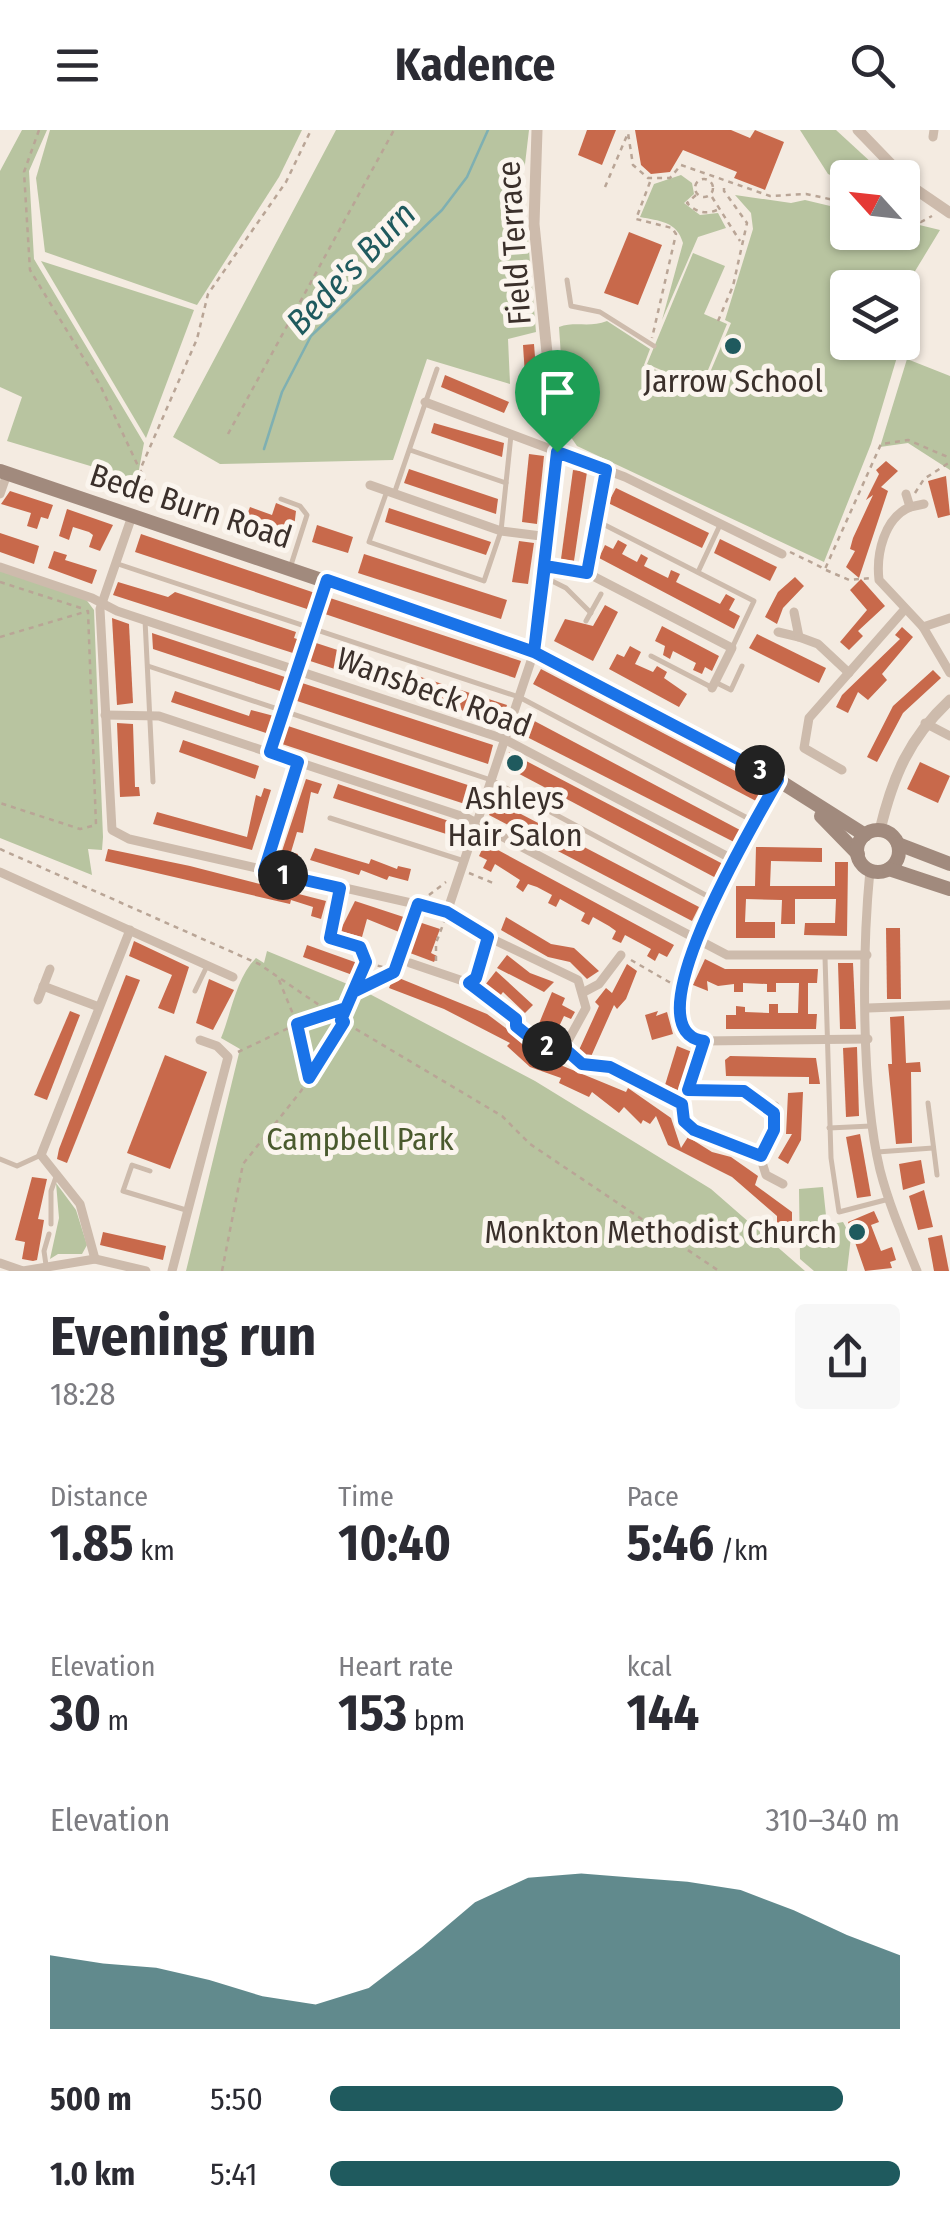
<!DOCTYPE html>
<meta charset="utf-8">
<style>
:root{--surface:#fff;--page:#f7f7f7;--text:#2b2b33;--muted:#7c7c81;--accent:#1f5a5e}
body{margin:0;font-family:"Fira Sans Condensed",sans-serif;background:var(--page);color:var(--text);height:100vh;display:flex;flex-direction:column;font-size:38px;white-space:nowrap}
*{box-sizing:border-box;margin:0}
p{font-size:32px;color:var(--muted)}
.icon{flex:none;width:55px;height:55px;fill:none;stroke:currentColor;stroke-width:2;stroke-linecap:round;stroke-linejoin:round}
.map{position:relative;height:1141px;overflow:hidden}
.sheet{display:flex;flex-direction:column;background:var(--surface);flex:1}
.sheet>*{flex:none}
.needle{width:65px;rotate:297deg}
.controls{position:absolute;left:830px;top:30px;display:grid;gap:20px}
.controls a{display:grid;place-items:center;width:90px;height:90px;border-radius:10px;background:var(--surface);box-shadow:0 2px 8px #0004;font-size:50px}
.pin{position:absolute;display:grid;place-items:center;width:85px;height:85px;color:#fff;margin:-102px -42px;border-radius:50% 50% 50% 0;rotate:-45deg;box-shadow:0 0 10px #0007}
.pin .icon{rotate:45deg}
.km{position:absolute;width:50px;height:50px;margin:-25px;border-radius:50%;background:#222;color:#fff;font-size:28px;line-height:50px;text-align:center}
.round{display:grid;place-items:center;flex:none;width:105px;height:105px;border-radius:10px;background:var(--page)}
.summary{display:flex;align-items:center;justify-content:space-between;height:170px;padding:0 50px}
h1{font-size:55px;font-weight:700;line-height:75px}
.stats{display:grid;grid-template-columns:repeat(3,1fr);gap:15px;height:170px;padding:10px 50px}
.stats div{display:grid;align-content:center}
.stats b{font-size:50px;font-weight:700}
.stats small{font-size:28px;font-weight:400}
.stats p{font-size:28px}
.chart{height:280px;padding:20px 50px}
.chart p{display:flex;justify-content:space-between}
.chart svg{width:100%;height:180px;margin-top:10px;fill:var(--accent);opacity:.7}
ul{padding:0 50px;list-style:none;font-size:32px}
li{display:grid;grid-template-columns:160px 120px 1fr;align-items:center;height:75px}
li i{height:25px;border-radius:12px;background:var(--accent)}
header{display:flex;justify-content:space-between;align-items:center;height:130px;padding:0 50px;background:var(--surface);font-size:45px;font-weight:700}
.map>svg:first-child{display:block}
.green{fill:#b8c4a0}
.lines{fill:none;stroke-linecap:round;stroke-linejoin:round}
.stream{stroke:#7fb0b2;stroke-width:2.5}
.building{fill:#c8694b}
.path{stroke:#b9a596;stroke-width:2.5;stroke-dasharray:5 5;stroke-linecap:butt}
.service{stroke:#cdbbac;stroke-width:5}
.minor{stroke:#cdbbac;stroke-width:9}
.tertiary{stroke:#cdbbac;stroke-width:11}
.secondary{stroke:#a18a7d;stroke-width:14}
.route-casing{stroke:#fff;stroke-width:20}
.route{stroke:#1a73e8;stroke-width:12}
.poi-dot{fill:#1f5a5e;stroke:#fbf5ee;stroke-width:4}
.labels{text-anchor:middle;dominant-baseline:central;stroke-width:10;stroke-linejoin:round;paint-order:stroke}
.street-label{font-size:32px;fill:#3b302b;stroke:#fbf5ee}
.poi-label{font-size:32px;fill:#3b302b;stroke:#fbf5ee}
.park-label{font-size:32px;fill:#4a5a2e;stroke:#fbf5ee}
.water-label{font-size:35px;font-style:italic;fill:#1f5a5e;stroke:#fbf5ee}
</style>
<header><svg class="icon" aria-label="menu" viewBox="0 0 24 24"><path d="M4 6h16M4 12h16M4 18h16"/></svg>Kadence<svg class="icon" aria-label="search" viewBox="0 0 24 24"><circle cx="10" cy="10" r="6"/><path d="M15 15l6 6"/></svg></header>
<div class="map">
<svg width="950" height="1141" viewBox="0 0 950 1141">
<rect width="100%" height="100%" fill="#f4ebe1"/>
<!-- green -->
<g class="green">
<polygon points="22,0 47,0 29,41 34,129 144,313 137,350 7,311 22,267 0,257 0,41"/>
<polygon points="50,0 302,0 279,47 197,175 45,122 36,48"/>
<polygon points="336,0 529,0 523,51 536,202 508,209 510,254 427,229 393,330 220,334 173,307"/>
<polygon points="800,0 836,0 873,34 870,40 842,50 828,44"/>
<path d="M681,45L692,53L694,64L684,73L700,85L718,83L726,98L698,107L662,190L683,113C677,91 659,91 640,87L654,54Z"/>
<path d="M735,65L791,73L805,70L847,80L848,102H902L903,91L940,100L903,161L848,158V212L900,213V217L871,314L824,432L577,316L566,300L559,197C575,191 590,198 607,191L650,219L644,235L703,259L731,193L725,190L753,99L751,83Z"/>
<polygon points="693,123 725,136 704,184 727,194 701,257 647,234"/>
<polygon points="41,131 194,180 146,308"/>
<polygon points="907,229 950,246 950,340 908,313 880,317"/>
<polygon points="0,440 85,468 94,480 103,707 102,720 88,719 92,745 0,708"/>
<path d="M267,821L362,860L535,951L711,1059L805,1141H186L240,919L221,908C232,881 236,848 256,828L264,833Z"/>
<polygon points="56,1053 76,1080 87,1115 82,1124 58,1124 50,1129 59,1088"/>
<polygon points="823,1057 827,1095 843,1092 851,1107 847,1141 814,1141 800,1129 799,1059"/>
</g>
<g class="lines">
<!-- stream -->
<polyline class="stream" points="264,319 282,262 311,206 442,80 467,47 488,0"/>
</g>
<!-- building -->
<g class="building">
<polygon points="587,0 616,0 602,35 578,25"/>
<polygon points="635,0 731,0 750,8 755,0 784,12 765,60 734,48 737,42 683,20 670,42 651,44 641,35"/>
<polygon points="629,102 662,115 638,175 604,163"/>
<polygon points="534,214 540,292 528,292 523,215"/>
<polygon points="445,245 509,272 504,283 441,257"/>
<polygon points="434,293 504,313 502,327 431,303"/>
<polygon points="529,324 544,326 537,394 522,392"/>
<polygon points="886,331 898,341 881,357 888,361 859,448 846,437 855,421 850,419 853,408 873,365 866,370 879,344 876,340"/>
<polygon points="409,339 498,369 496,384 404,353"/>
<polygon points="573,340 587,342 574,431 561,429"/>
<polygon points="946,346 950,385 938,388 928,351"/>
<polygon points="616,358 709,403 702,418 608,373"/>
<polygon points="10,361 53,375 48,389 41,387 37,399 27,396 31,383 1,374"/>
<polygon points="276,373 296,381 293,406 257,398 254,406 241,401 250,377 272,385"/>
<polygon points="389,378 491,412 486,425 385,392"/>
<polygon points="67,379 113,395 100,421 89,417 93,405 89,402 73,397 69,410 59,406"/>
<polygon points="317,395 353,407 348,423 312,412"/>
<polygon points="0,403 39,416 34,434 0,422"/>
<polygon points="141,404 315,463 310,480 135,422"/>
<polygon points="720,409 777,437 770,451 714,423"/>
<polygon points="618,410 627,415 622,424 637,432 641,424 648,428 644,436 668,448 671,440 680,444 676,452 720,474 726,464 735,469 729,480 740,486 734,499 599,428 605,415 613,419"/>
<polygon points="519,411 534,413 528,454 512,452"/>
<polygon points="54,421 67,425 65,430 97,440 92,454 48,438"/>
<polygon points="364,424 507,470 501,489 358,443"/>
<polygon points="795,447 804,456 783,478 777,494 765,487 778,462"/>
<polygon points="861,449 885,476 858,501 863,506 849,520 840,512 867,480 850,460"/>
<polygon points="118,452 168,467 175,462 296,502 294,508 300,510 296,524 113,465"/>
<polygon points="327,467 521,531 515,548 322,483"/>
<polygon points="605,475 618,482 593,531 554,511 565,489 593,496"/>
<polygon points="112,488 129,494 133,573 117,575"/>
<polygon points="662,496 719,526 712,541 705,537 702,544 693,540 696,533 673,521 670,529 663,525 665,516 655,511"/>
<polygon points="902,497 913,507 882,544 887,550 868,570 858,562 848,583 836,577 842,565 900,509 895,505"/>
<polygon points="152,503 288,548 283,562 153,519"/>
<polygon points="757,504 826,538 819,553 749,518"/>
<polygon points="313,512 507,575 501,593 307,530"/>
<polygon points="630,516 641,522 635,534 653,542 657,536 667,542 664,548 687,564 679,577 609,539 617,524 624,527"/>
<polygon points="541,539 764,656 756,671 533,554"/>
<polygon points="933,540 941,548 903,583 877,632 867,627 893,576"/>
<polygon points="299,552 493,615 488,634 294,570"/>
<polygon points="175,561 249,586 251,580 274,586 269,604 171,572"/>
<polygon points="525,586 740,700 734,712 517,602"/>
<polygon points="117,593 133,594 135,657 139,657 140,666 120,667"/>
<polygon points="288,596 480,659 474,677 282,614"/>
<polygon points="183,610 259,636 255,649 179,622"/>
<polygon points="509,622 723,734 716,748 506,637"/>
<polygon points="920,632 950,646 938,673 907,659"/>
<polygon points="306,649 322,654 318,664 311,662 303,703 297,702 291,722 298,724 295,734 279,730"/>
<polygon points="338,654 464,696 462,709 333,668"/>
<polygon points="264,658 271,660 252,720 153,694 157,682 247,707 256,665 261,667"/>
<polygon points="496,671 699,777 692,791 489,685"/>
<polygon points="485,713 674,815 667,827 659,823 655,831 647,826 651,819 625,805 621,813 612,809 616,801 609,796 593,787 589,795 581,791 585,783 560,769 556,777 548,773 552,765 537,757 528,754 523,762 516,757 520,750 495,734 491,742 483,738 487,730 479,726"/>
<polygon points="756,717 822,718 822,732 771,731 770,756 835,756 835,732 848,732 847,806 804,805 805,793 835,793 836,769 795,769 795,794 781,794 782,770 746,769 745,792 775,792 775,808 736,808 736,756 755,756"/>
<polygon points="315,718 369,734 371,729 397,739 398,736 411,739 408,751 389,746 387,750 361,740 359,745 310,730"/>
<polygon points="108,719 190,736 326,771 321,789 311,786 313,777 291,770 290,774 105,731"/>
<polygon points="355,771 440,799 431,823 437,826 434,832 410,823 417,805 401,798 399,802 367,789 362,807 340,801"/>
<polygon points="506,787 551,814 574,818 599,841 587,849 570,832 548,827 501,800"/>
<polygon points="886,798 900,798 901,869 887,869"/>
<polygon points="134,811 189,837 174,884 158,878 172,845 129,826"/>
<polygon points="307,815 363,835 358,847 303,827"/>
<polygon points="507,825 530,843 554,852 544,862 497,838"/>
<polygon points="705,829 725,839 818,839 817,853 808,853 808,884 817,884 816,899 726,899 726,885 736,885 736,876 745,877 745,882 769,883 769,874 778,874 778,883 798,883 799,853 776,853 776,862 767,862 767,854 743,853 743,862 734,862 734,854 718,856 707,851 708,861 693,855"/>
<polygon points="838,833 853,833 856,899 840,899"/>
<polygon points="627,834 637,841 626,869 617,879 614,875 589,931 579,920 599,876 595,872 606,858 612,863"/>
<polygon points="496,841 533,875 525,883 503,862 500,866 485,855"/>
<polygon points="126,845 140,850 67,1033 57,1029 59,1019"/>
<polygon points="394,846 487,884 534,919 559,929 558,934 626,962 628,958 671,988 681,1018 688,1007 712,1022 731,1027 758,1046 755,1055 792,1082 792,1095 777,1096 777,1086 732,1047 668,1015 656,986 650,994 643,990 641,994 624,977 619,983 592,962 589,967 559,953 561,948 530,937 507,916 510,913 444,879 389,858"/>
<polygon points="209,849 234,860 213,900 196,893"/>
<polygon points="552,862 565,868 562,875 575,882 571,889 564,886 555,905 538,896"/>
<polygon points="70,881 80,885 47,970 34,965"/>
<polygon points="658,881 656,886 667,882 673,904 652,910 645,885"/>
<polygon points="904,886 906,933 920,932 921,942 911,942 912,1013 896,1014 888,934 892,934 890,887"/>
<polygon points="677,916 692,922 678,960 665,955"/>
<polygon points="857,917 859,986 846,987 843,918"/>
<polygon points="165,925 207,942 170,1039 127,1023"/>
<polygon points="730,926 816,928 820,954 809,954 809,947 726,946 725,930"/>
<polygon points="803,962 801,1010 788,1034 778,1028 792,1004 786,1004 788,963"/>
<polygon points="860,1004 871,1066 857,1068 846,1007"/>
<polygon points="921,1030 925,1053 903,1060 899,1034"/>
<polygon points="32,1047 47,1049 38,1089 44,1090 41,1108 37,1130 33,1131 22,1129 25,1112 15,1110"/>
<polygon points="924,1060 933,1097 918,1100 909,1066"/>
<polygon points="874,1081 879,1092 871,1095 881,1121 892,1117 896,1130 890,1132 892,1138 865,1141 848,1092"/>
<polygon points="103,1102 166,1116 163,1130 100,1115"/>
<polygon points="942,1105 949,1141 934,1141 928,1108"/>
</g>
<g class="lines">
<!-- path -->
<g class="path">
<polyline points="39,0 24,42 30,140 100,255 139,338"/>
<circle cx="704" cy="58" r="9"/>
<polyline points="650,52 636,89 672,98 676,104 652,208"/>
<polyline points="605,57 628,3 633,35 648,48 670,48 681,35 770,66 806,64 848,73"/>
<path d="M696,65L687,73C697,83 707,85 719,79"/>
<polyline points="712,67 740,111"/>
<polyline points="902,84 921,92 932,86"/>
<polyline points="718,191 733,156 747,93 724,61 724,53"/>
<polyline points="228,304 394,0"/>
<polyline points="915,363 924,349 950,332"/>
<polyline points="136,372 145,347 140,340 197,209 208,164 286,52 311,0"/>
<polyline points="790,422 825,439 881,314 908,310 950,328"/>
<polyline points="826,440 849,450 871,448"/>
<polyline points="0,452 84,479"/>
<polyline points="0,507 88,481 96,695 80,699 0,673"/>
<polyline points="0,719 259,834 344,892 502,986 530,1014 719,1141"/>
<polyline points="469,743 493,753"/>
<polyline points="429,765 446,752"/>
<polyline points="631,830 676,856"/>
<polyline points="436,831 436,813 444,792"/>
<polyline points="368,833 394,840"/>
<polyline points="279,850 297,894 309,947"/>
<polyline points="353,862 394,842 415,783"/>
<polyline points="341,889 366,832 364,828"/>
<polyline points="520,899 533,910"/>
<polyline points="238,922 297,894 346,878"/>
<polyline points="594,935 615,939"/>
<polyline points="699,960 743,961 766,977"/>
<polyline points="222,1141 243,1034 301,961 344,892"/>
</g>
<!-- service -->
<g class="service">
<polyline points="567,150 571,176 600,182 654,216"/>
<polyline points="410,320 506,353"/>
<polyline points="387,361 369,412 484,451 501,401 511,305"/>
<polyline points="394,364 437,239"/>
<polyline points="281,369 300,376 307,385 291,435"/>
<polyline points="597,391 754,471 732,518"/>
<polyline points="115,433 519,567 755,692"/>
<polyline points="698,442 720,395"/>
<polyline points="587,443 606,340"/>
<polyline points="546,448 566,458 591,483"/>
<polyline points="145,490 153,652"/>
<polyline points="586,491 601,464"/>
<polyline points="651,526 711,557"/>
<polyline points="148,536 491,650 713,769"/>
<polyline points="717,553 731,560 742,536"/>
<polyline points="270,622 325,454"/>
<polyline points="330,688 464,731"/>
<polyline points="825,827 831,1028 839,1082 889,1069"/>
<polyline points="195,861 207,836"/>
<polyline points="928,973 937,1045"/>
<polyline points="829,998 871,996"/>
<polyline points="877,1022 933,1018"/>
<polyline points="0,1029 17,1036 41,1025"/>
<polyline points="150,1041 132,1035 123,1061 186,1080"/>
<polyline points="51,1094 51,1061 57,1044"/>
<polyline points="46,1135 44,1121 49,1104"/>
</g>
<!-- minor -->
<g class="minor">
<polyline points="933,7 934,0"/>
<polyline points="425,272 625,347 782,424"/>
<polyline points="370,355 501,401 549,407"/>
<polyline points="0,364 7,344"/>
<polyline points="906,364 910,377 924,374"/>
<path d="M910,377C884,388 876,424 879,450L923,497L950,543"/>
<polyline points="132,386 100,479 112,700 129,709 442,780 488,807 477,847 469,853"/>
<polyline points="545,436 587,443 732,518 712,558"/>
<polyline points="0,437 92,468 117,481 504,609 736,731"/>
<polyline points="923,497 950,488"/>
<polyline points="778,502 799,507 794,482"/>
<polyline points="799,507 818,514 849,543"/>
<polyline points="105,585 159,586 467,688 727,825 867,825"/>
<polyline points="925,593 950,606"/>
<polyline points="842,640 804,618 809,588 905,479"/>
<path d="M778,650C760,684 626,901 704,911L868,909"/>
<path d="M870,740C862,823 861,960 880,1040C889,1075 903,1107 917,1141"/>
<polyline points="263,741 298,632"/>
<polyline points="0,742 233,847"/>
<polyline points="340,758 330,808 360,817"/>
<polyline points="447,782 534,522"/>
<polyline points="488,807 578,850 586,878 564,918"/>
<polyline points="410,833 469,853 517,889"/>
<polyline points="43,856 99,877"/>
<polyline points="584,862 599,854 621,825"/>
<polyline points="38,870 50,839"/>
<polyline points="868,878 950,875"/>
<polyline points="704,911 683,974 684,991 694,1000 761,1026"/>
<polyline points="541,913 564,918 582,934"/>
<polyline points="623,943 683,974"/>
<polyline points="775,976 775,1000 761,1029 766,1045 783,1054"/>
<polyline points="95,1129 80,1074 41,1025 130,800"/>
<polyline points="0,1133 23,1141 95,1129 146,1141"/>
<polyline points="172,1141 228,927 217,916 200,910"/>
</g>
<!-- tertiary -->
<g class="tertiary">
<polyline points="858,0 915,59 950,83"/>
<polyline points="534,522 557,322 534,94 537,0"/>
<path d="M880,700C893,646 909,608 950,570"/>
</g>
<!-- secondary -->
<g class="secondary">
<polyline points="0,341 534,522 778,650 865,705"/>
<polyline points="821,686 858,724"/>
<circle cx="878" cy="721" r="21"/>
<polyline points="898,714 950,734"/>
<polyline points="889,739 950,759"/>
</g>
</g>
<g class="lines">
<defs>
<path id="route" d="M557,322L534,522L327,450L270,622L298,632L264,741L340,758L330,808L360,817L366,832L346,878L297,894L309,948L344,892L341,890L353,862L394,842L418,774L447,782L488,807L476,848L469,853L516,889V896L538,914L564,918L582,934L610,937L682,974L684,991L694,1000L761,1026L774,1000V983L744,961L688,960L704,911C626,902 760,684 778,650L534,522L545,436L587,443L606,340L557,322"/>
</defs>
<!-- route casing -->
<use href="#route" class="route-casing"/>
<!-- route -->
<use href="#route" class="route"/>
</g>
<!-- markers -->
<g class="poi-dot">
<circle cx="733" cy="216" r="10"/>
<circle cx="515" cy="633" r="10"/>
<circle cx="857" cy="1102" r="10"/>
</g>
<g class="labels">
<!-- street labels -->
<g class="street-label">
<text transform="translate(514 113) rotate(-94)">Field Terrace</text>
<text transform="translate(191 376) rotate(18)">Bede Burn Road</text>
<text transform="translate(434 562) rotate(20)">Wansbeck Road</text>
</g>
<!-- poi labels -->
<g class="poi-label">
<text x="733" y="251">Jarrow School</text>
<text x="515" y="668">Ashleys<tspan x="515" dy="37">Hair Salon</tspan></text>
<text x="837" y="1102" text-anchor="end">Monkton Methodist Church</text>
</g>
<!-- park labels -->
<g class="park-label">
<text x="360" y="1009">Campbell Park</text>
</g>
<!-- water labels -->
<g class="water-label">
<text transform="translate(351 138) rotate(-46)">Bede's Burn</text>
</g>
</g>
</svg>
<div class="controls">
<a><svg class="needle" viewBox="-14 -14 28 28"><path d="M0-13l5 13h-10z" fill="#e53935"/><path d="M0 13l5-13h-10z" fill="#7c7c81"/></svg></a>
<a><svg class="icon" aria-label="layers" viewBox="0 0 24 24"><path d="M12 4l9 5-9 5-9-5zM3 14l9 5 9-5"/></svg></a>
</div>
<div class="pin" style="left:557px;top:322px;background:#1e9e55"><svg class="icon" aria-label="arrive" viewBox="0 0 24 24"><path d="M6 21V4h12l-3 4 3 4H6"/></svg></div>
<b class="km" style="left:283px;top:745px">1</b>
<b class="km" style="left:547px;top:916px">2</b>
<b class="km" style="left:760px;top:640px">3</b>
</div>
<section class="sheet">
<div class="summary"><div><h1>Evening run</h1><p>18:28</p></div><a class="round"><svg class="icon" aria-label="share" viewBox="0 0 24 24"><path d="M12 15V3M7 8l5-5 5 5M5 13v7h14v-7"/></svg></a></div>
<div class="stats">
<div><p>Distance</p><b>1.85<small> km</small></b></div>
<div><p>Time</p><b>10:40</b></div>
<div><p>Pace</p><b>5:46<small> /km</small></b></div>
</div>
<div class="stats">
<div><p>Elevation</p><b>30<small> m</small></b></div>
<div><p>Heart rate</p><b>153<small> bpm</small></b></div>
<div><p>kcal</p><b>144</b></div>
</div>
<div class="chart"><p><span>Elevation</span>310–340 m</p>
<svg viewBox="0 0 160 44" preserveAspectRatio="none"><path d="M0 44V26L10 28L20 29L30 32L40 36L50 38L60 34L70 24L80 13L90 7L100 6L110 7L120 8L130 10L140 15L150 21L160 26V44z"/></svg>
</div>
<ul>
<li><b>500 m</b>5:50<i style="width:90%"></i></li>
<li><b>1.0 km</b>5:41<i style="width:100%"></i></li>
</ul>
</section>
